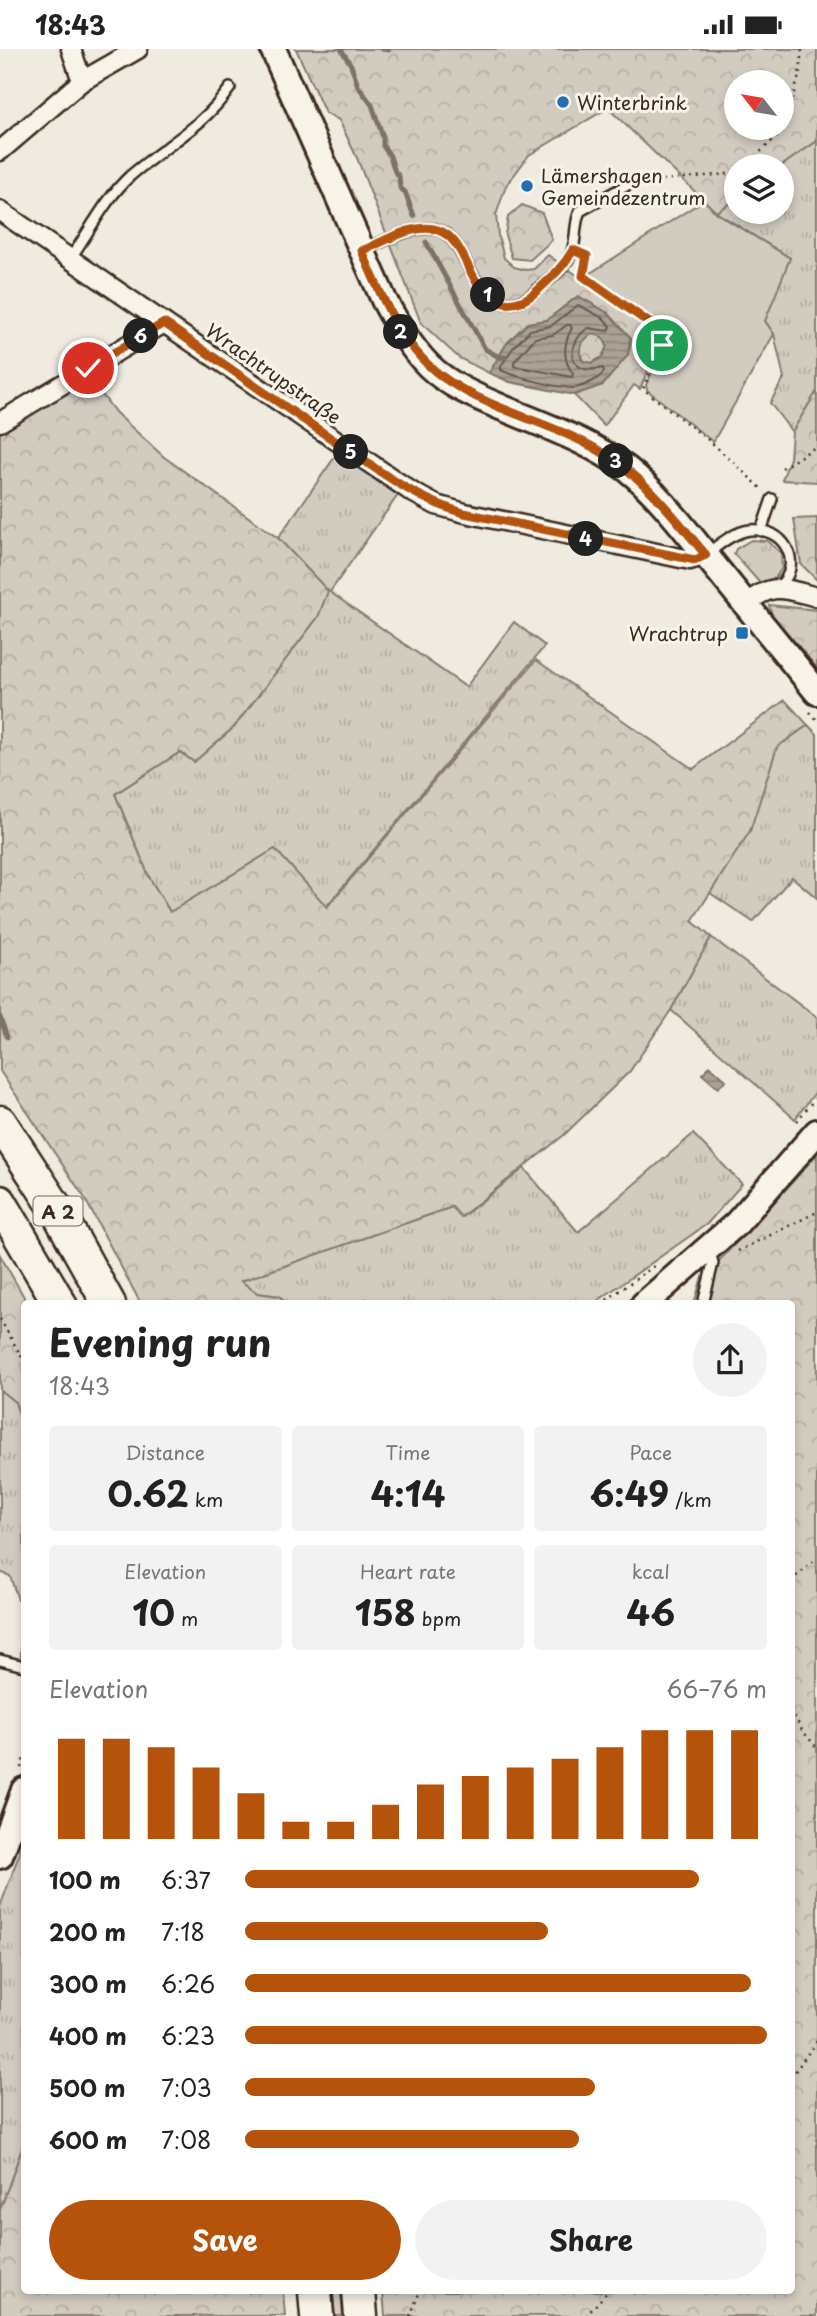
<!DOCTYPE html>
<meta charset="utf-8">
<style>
:root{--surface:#fff;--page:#f2f2f2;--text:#222;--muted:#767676;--accent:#b45309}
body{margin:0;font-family:"Playpen Sans",sans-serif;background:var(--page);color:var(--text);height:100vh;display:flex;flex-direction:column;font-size:26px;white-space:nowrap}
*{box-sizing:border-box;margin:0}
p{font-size:23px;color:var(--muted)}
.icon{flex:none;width:38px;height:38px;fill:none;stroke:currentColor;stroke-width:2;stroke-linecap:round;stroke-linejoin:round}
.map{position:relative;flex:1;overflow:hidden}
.sheet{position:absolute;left:21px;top:1251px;width:774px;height:994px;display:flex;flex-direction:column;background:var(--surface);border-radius:7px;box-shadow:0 4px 10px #0003}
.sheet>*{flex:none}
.needle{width:46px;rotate:301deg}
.fabs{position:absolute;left:724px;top:21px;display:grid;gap:14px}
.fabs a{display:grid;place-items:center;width:70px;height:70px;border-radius:50%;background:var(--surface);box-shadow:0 4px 10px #0003;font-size:35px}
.pin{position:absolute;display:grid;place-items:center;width:60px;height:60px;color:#fff;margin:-30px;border:4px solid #fff;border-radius:50%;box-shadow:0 2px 7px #0007}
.km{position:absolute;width:35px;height:35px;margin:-18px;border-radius:50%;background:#222;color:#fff;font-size:19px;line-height:35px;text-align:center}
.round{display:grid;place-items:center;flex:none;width:74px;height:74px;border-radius:37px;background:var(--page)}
.head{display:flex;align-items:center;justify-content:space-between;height:119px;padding:0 28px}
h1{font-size:38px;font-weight:700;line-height:52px}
.metrics{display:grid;grid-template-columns:repeat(3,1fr);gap:10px;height:119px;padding:7px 28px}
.metrics div{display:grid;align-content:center;border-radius:7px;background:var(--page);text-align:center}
.metrics b{font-size:35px;font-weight:700}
.metrics small{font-size:19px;font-weight:400}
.metrics p{font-size:19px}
.chart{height:196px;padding:14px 28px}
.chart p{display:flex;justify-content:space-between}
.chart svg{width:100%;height:126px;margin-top:7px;stroke:var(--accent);stroke-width:6}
.action{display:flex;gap:14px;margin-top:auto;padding:14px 28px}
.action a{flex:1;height:80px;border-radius:42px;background:var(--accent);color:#fff;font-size:28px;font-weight:700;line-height:80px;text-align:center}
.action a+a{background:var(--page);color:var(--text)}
ul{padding:0 28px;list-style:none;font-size:23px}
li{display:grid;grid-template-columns:112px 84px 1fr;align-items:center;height:52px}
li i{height:18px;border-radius:9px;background:var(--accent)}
.status{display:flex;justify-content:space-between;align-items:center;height:49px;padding:0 35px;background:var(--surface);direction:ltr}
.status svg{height:19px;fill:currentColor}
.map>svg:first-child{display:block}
.grass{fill:url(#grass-tufts);stroke:#867a6f;stroke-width:2}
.forest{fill:url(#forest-crowns);stroke:#867a6f;stroke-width:2;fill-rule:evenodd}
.pitch{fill:#d1cbc0;stroke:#867a6f;stroke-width:2}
.water{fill:url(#water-rules);stroke:#7e7266;stroke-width:2;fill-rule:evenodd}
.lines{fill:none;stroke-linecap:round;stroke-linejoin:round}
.shore{stroke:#675a4e;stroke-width:2}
.stream{stroke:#7e7266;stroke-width:5}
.lane-casing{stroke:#3b2a1e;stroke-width:14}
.street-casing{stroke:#3b2a1e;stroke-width:23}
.secondary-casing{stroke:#3b2a1e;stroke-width:30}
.highway-casing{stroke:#3b2a1e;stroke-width:37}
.path{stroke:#3b2a1e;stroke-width:2.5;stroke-dasharray:2 5;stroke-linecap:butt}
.lane{stroke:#f7f3e8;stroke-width:9}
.street{stroke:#f7f3e8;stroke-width:18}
.secondary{stroke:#f7f3e8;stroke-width:24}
.highway{stroke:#f7f3e8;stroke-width:32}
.route-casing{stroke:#fff;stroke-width:14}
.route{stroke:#b45309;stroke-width:9}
.poi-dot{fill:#1f6fb2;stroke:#f7f3e8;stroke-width:2.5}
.labels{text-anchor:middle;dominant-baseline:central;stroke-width:6;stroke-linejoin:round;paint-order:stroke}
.shield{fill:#f7f3e8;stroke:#73665b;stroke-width:2}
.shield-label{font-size:18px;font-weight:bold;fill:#3b2a1e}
.poi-label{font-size:19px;fill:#3b2a1e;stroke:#f7f3e8;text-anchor:start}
.street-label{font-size:19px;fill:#3b2a1e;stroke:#f7f3e8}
</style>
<div class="status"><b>18:43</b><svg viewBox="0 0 49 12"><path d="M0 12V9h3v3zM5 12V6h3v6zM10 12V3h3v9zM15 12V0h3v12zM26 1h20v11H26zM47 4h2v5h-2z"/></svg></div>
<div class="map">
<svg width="817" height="2267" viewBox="0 0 817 2267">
<defs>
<pattern id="grass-tufts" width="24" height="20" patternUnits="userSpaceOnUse" patternTransform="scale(1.75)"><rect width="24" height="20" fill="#d1cbc0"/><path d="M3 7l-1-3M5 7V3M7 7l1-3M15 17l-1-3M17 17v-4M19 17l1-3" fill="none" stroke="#b4aea5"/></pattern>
<pattern id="forest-crowns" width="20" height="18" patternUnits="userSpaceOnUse" patternTransform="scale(1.75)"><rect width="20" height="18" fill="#d1cbc0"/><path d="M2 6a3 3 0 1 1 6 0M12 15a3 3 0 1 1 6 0" fill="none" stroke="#b4aea5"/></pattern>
<pattern id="water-rules" width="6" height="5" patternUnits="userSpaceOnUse" patternTransform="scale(1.75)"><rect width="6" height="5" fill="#aaa296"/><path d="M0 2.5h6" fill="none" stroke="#8c847a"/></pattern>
</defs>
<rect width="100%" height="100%" fill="#efebe0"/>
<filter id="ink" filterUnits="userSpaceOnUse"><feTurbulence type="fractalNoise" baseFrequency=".0143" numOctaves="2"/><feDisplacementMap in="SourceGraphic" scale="14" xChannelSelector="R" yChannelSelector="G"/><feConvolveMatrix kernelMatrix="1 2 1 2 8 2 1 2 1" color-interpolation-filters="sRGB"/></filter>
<g filter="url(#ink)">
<!-- grass -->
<g class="grass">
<polygon points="817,92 817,342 792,383 770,354 784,329 774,285 765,272 790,209 716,163 737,149 737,163 782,163 781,117"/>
<polygon points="337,405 398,446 330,543 466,638 514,573 545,597 326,858 275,800 170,863 149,828 115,745 180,703 194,713 234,678 318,568 328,542 278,489"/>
<polygon points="751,491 767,492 781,504 782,519 773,532 759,533 734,505 736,500"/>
<polygon points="808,676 817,685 817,849 792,828 753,873 710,844 749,782 777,698"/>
<polygon points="711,888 817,968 817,1041 795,1070 671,961"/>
<polygon points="693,1085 742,1135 707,1175 593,1255 287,1255 279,1247 257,1244 241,1232 452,1158 462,1168 524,1119 578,1183"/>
<polygon points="0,1341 15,1353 24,1378 24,1611 21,1610 21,1560 10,1527 0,1523"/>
<polygon points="24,1792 24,2094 0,2161 0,1858"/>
<polygon points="333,2242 341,2242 343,2267 335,2267"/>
</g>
<!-- forest -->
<g class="forest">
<path d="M296,0H817V92L781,117H737V149L716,163L608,59L529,106L506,137L496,166L498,186L504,209L514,218L526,221L534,220L548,206L654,280L661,291L640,340L634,336L604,377L574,346L603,336L627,306L630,288L608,264L578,247L547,271L527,274L507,294L489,324L459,309L421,274L357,109L339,71L325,64ZM737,33H782V79H737Z"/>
<polygon points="522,156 542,164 552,191 530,211 512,209 505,186 508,168"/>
<path d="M591,285C601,286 604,288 607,297L603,308L592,314L583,312C576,301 582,291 591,285Z"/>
<polygon points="94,321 97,339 116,364 164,408 278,489 328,542 318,568 234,678 194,713 180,703 115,745 149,828 170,863 275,800 327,858 536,611 693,720 785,651 808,676 777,698 750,782 692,872 711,888 671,961 630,1022 564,1086 461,1168 452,1158 241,1232 257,1244 279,1247 287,1255 141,1255 84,1148 0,1022 0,378"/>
<polygon points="817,342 817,433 782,431 790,409 792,383"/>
<polygon points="817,469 817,531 801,515 794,470"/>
<polygon points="769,556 817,561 817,619 772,566"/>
<polygon points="817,1105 817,2267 385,2267 383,2242 791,2242 791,1255 694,1255 701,1231 768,1160"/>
<polygon points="0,1206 28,1255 24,1255 24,1378 15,1353 0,1341"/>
<polygon points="24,2094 24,2242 283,2242 285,2267 0,2267 0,2161"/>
</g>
<!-- pitch -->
<polygon class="pitch" points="704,151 716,164 790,209 765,272 774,285 713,393 647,341 646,336 665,295 663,283 655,275 590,232 586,227"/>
<!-- water -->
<g class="water">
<path d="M578,247L608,264L631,289L628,306L603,336L574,346L510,333L489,324L507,294L528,274L547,271ZM592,285C601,286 604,288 607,297L602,308L592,314L583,312C576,301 582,291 592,285Z"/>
<polygon points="710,1017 726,1031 718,1039 702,1025"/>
</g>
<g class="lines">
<!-- shore -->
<g class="shore">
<path d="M578,256L603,269L611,277L608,282L588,279C577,286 564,308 580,318C588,323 596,320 603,319L604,323C598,331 585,337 574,339C562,340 513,327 501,321V317L513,299L530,281L551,277Z"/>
<path d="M567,276H570L572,279C563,295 562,310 573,325L572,328L514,317V313L535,289L553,286Z"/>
</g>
<!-- stream -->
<g class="stream">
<polyline points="341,0 351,16 358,37 372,56 383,88 383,97 390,107 395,123 399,127 400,139 405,143 414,167"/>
<polyline points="382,0 389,1"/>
<polyline points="426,193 485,300 499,308 505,308"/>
<polyline points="0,968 7,988"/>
</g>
<defs>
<g id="lane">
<path d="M363,201C384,193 411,176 435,180C467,187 467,243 501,253C517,257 528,250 539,239C550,230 562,221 569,209C578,194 573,177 580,162L631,134"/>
<path d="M70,210C89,183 106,149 130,127C167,95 201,80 230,39"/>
<polyline points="761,482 772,450"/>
<path d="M707,505C720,495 734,483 750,481C784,477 806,516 777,539"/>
<polyline points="703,1255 713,1214 710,1203"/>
<polyline points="0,1611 24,1617"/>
</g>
<g id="street">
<polyline points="71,0 82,32"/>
<polyline points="0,102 82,32 138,0"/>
<polyline points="0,162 412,443 436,456 465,464 690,511 706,506"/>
<polyline points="0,373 164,274"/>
<path d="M745,555C775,532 784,540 817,548"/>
</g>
<g id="secondary">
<path d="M273,0L384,251C397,275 410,298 429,317C450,337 477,348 503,359C545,377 590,392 627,420C660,446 686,482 713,515C747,557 782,600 817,643"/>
<polyline points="644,1255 737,1174 817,1083"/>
<polyline points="0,1807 24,1741"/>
</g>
<g id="highway">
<polyline points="0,1073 54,1156 109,1255"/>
<polyline points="0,1153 60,1255"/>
<polyline points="315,2242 317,2267"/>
<polyline points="359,2242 361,2267"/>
</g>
</defs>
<!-- lane casing -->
<use href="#lane" class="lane-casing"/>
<!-- street casing -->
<use href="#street" class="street-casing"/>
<!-- secondary casing -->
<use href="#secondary" class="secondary-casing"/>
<!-- highway casing -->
<use href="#highway" class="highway-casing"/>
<!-- path -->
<g class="path">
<polyline points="745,117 783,82 799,27 802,0"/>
<polyline points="642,133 737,124"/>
<polyline points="586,206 583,227 655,278 661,286 663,291 643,340 712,394 763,441"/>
<polyline points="782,419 817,397"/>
<polyline points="810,663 817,671"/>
<polyline points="797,1072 817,1047"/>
<polyline points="738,1202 817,1163"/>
<polyline points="601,1255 654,1217"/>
<polyline points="0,1270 24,1312"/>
<polyline points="791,1532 817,1509"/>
<polyline points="791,1661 802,1681 817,1699"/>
<polyline points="21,1719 24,1709"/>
<polyline points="791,2028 817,1992"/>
<polyline points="410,2267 420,2242"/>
<polyline points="586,2267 608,2242"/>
</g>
<!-- lane -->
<use href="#lane" class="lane"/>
<!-- street -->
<use href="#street" class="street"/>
<!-- secondary -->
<use href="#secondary" class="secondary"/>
<!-- highway -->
<use href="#highway" class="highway"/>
</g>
</g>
<g class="lines" filter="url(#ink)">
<defs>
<path id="route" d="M88,319L164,274C224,315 283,357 344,398C384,425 417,451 464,464L695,511L706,506C674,468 644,427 600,402C553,374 496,363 450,333C404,304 382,250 362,202C383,193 415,173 438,181C470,192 466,246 504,254C518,256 528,250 538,241C552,228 564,217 573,201L587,207L583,227L655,278L662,286V296"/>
</defs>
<!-- route casing -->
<use href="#route" class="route-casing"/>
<!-- route -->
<use href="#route" class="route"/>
</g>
<!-- markers -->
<g class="poi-dot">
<circle cx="563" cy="53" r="7"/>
<circle cx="527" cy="137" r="7"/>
<rect x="735" y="577" width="14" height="14" rx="3.5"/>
</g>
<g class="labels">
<!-- shield labels -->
<rect class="shield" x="33.5" y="1147.5" width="49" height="29" rx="5"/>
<g class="shield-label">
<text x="58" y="1162">A 2</text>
</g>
<!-- poi labels -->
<g class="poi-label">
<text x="577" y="53">Winterbrink</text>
<text x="541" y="126">Lämershagen<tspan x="541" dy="22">Gemeindezentrum</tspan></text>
<text x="728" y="584" text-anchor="end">Wrachtrup</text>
</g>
<!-- street labels -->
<g class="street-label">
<text transform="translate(274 324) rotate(35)">Wrachtrupstraße</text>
</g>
</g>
</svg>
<div class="fabs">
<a><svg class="needle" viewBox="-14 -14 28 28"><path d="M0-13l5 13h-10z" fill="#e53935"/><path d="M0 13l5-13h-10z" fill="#767676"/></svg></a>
<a><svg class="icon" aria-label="layers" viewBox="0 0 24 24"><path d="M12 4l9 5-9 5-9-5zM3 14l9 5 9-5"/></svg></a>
</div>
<div class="pin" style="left:662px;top:296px;background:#1e9e55"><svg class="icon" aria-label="arrive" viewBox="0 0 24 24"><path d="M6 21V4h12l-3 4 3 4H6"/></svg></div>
<div class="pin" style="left:88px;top:319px;background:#d93025"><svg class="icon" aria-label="check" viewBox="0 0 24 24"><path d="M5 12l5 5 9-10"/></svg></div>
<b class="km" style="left:488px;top:246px">1</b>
<b class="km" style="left:401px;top:283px">2</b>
<b class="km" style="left:616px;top:412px">3</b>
<b class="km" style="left:586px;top:490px">4</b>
<b class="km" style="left:351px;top:403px">5</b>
<b class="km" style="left:141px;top:287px">6</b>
<section class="sheet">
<div class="head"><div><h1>Evening run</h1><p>18:43</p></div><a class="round"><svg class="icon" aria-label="share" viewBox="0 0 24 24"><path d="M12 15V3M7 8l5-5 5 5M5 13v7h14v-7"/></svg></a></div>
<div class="metrics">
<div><p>Distance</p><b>0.62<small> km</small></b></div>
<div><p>Time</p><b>4:14</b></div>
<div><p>Pace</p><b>6:49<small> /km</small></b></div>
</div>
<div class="metrics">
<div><p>Elevation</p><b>10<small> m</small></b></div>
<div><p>Heart rate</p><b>158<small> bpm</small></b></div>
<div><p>kcal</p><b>46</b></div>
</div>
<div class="chart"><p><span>Elevation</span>66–76 m</p>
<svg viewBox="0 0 160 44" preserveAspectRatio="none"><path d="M5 44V9M15 44V9M25 44V12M35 44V19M45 44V28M55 44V38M65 44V38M75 44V32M85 44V25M95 44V22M105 44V19M115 44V16M125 44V12M135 44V6M145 44V6M155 44V6"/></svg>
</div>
<ul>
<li><b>100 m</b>6:37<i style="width:87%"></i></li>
<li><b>200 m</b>7:18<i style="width:58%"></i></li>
<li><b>300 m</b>6:26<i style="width:97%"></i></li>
<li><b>400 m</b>6:23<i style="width:100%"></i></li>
<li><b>500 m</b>7:03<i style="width:67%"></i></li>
<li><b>600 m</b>7:08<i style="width:64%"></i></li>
</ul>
<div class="action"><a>Save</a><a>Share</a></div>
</section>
</div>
